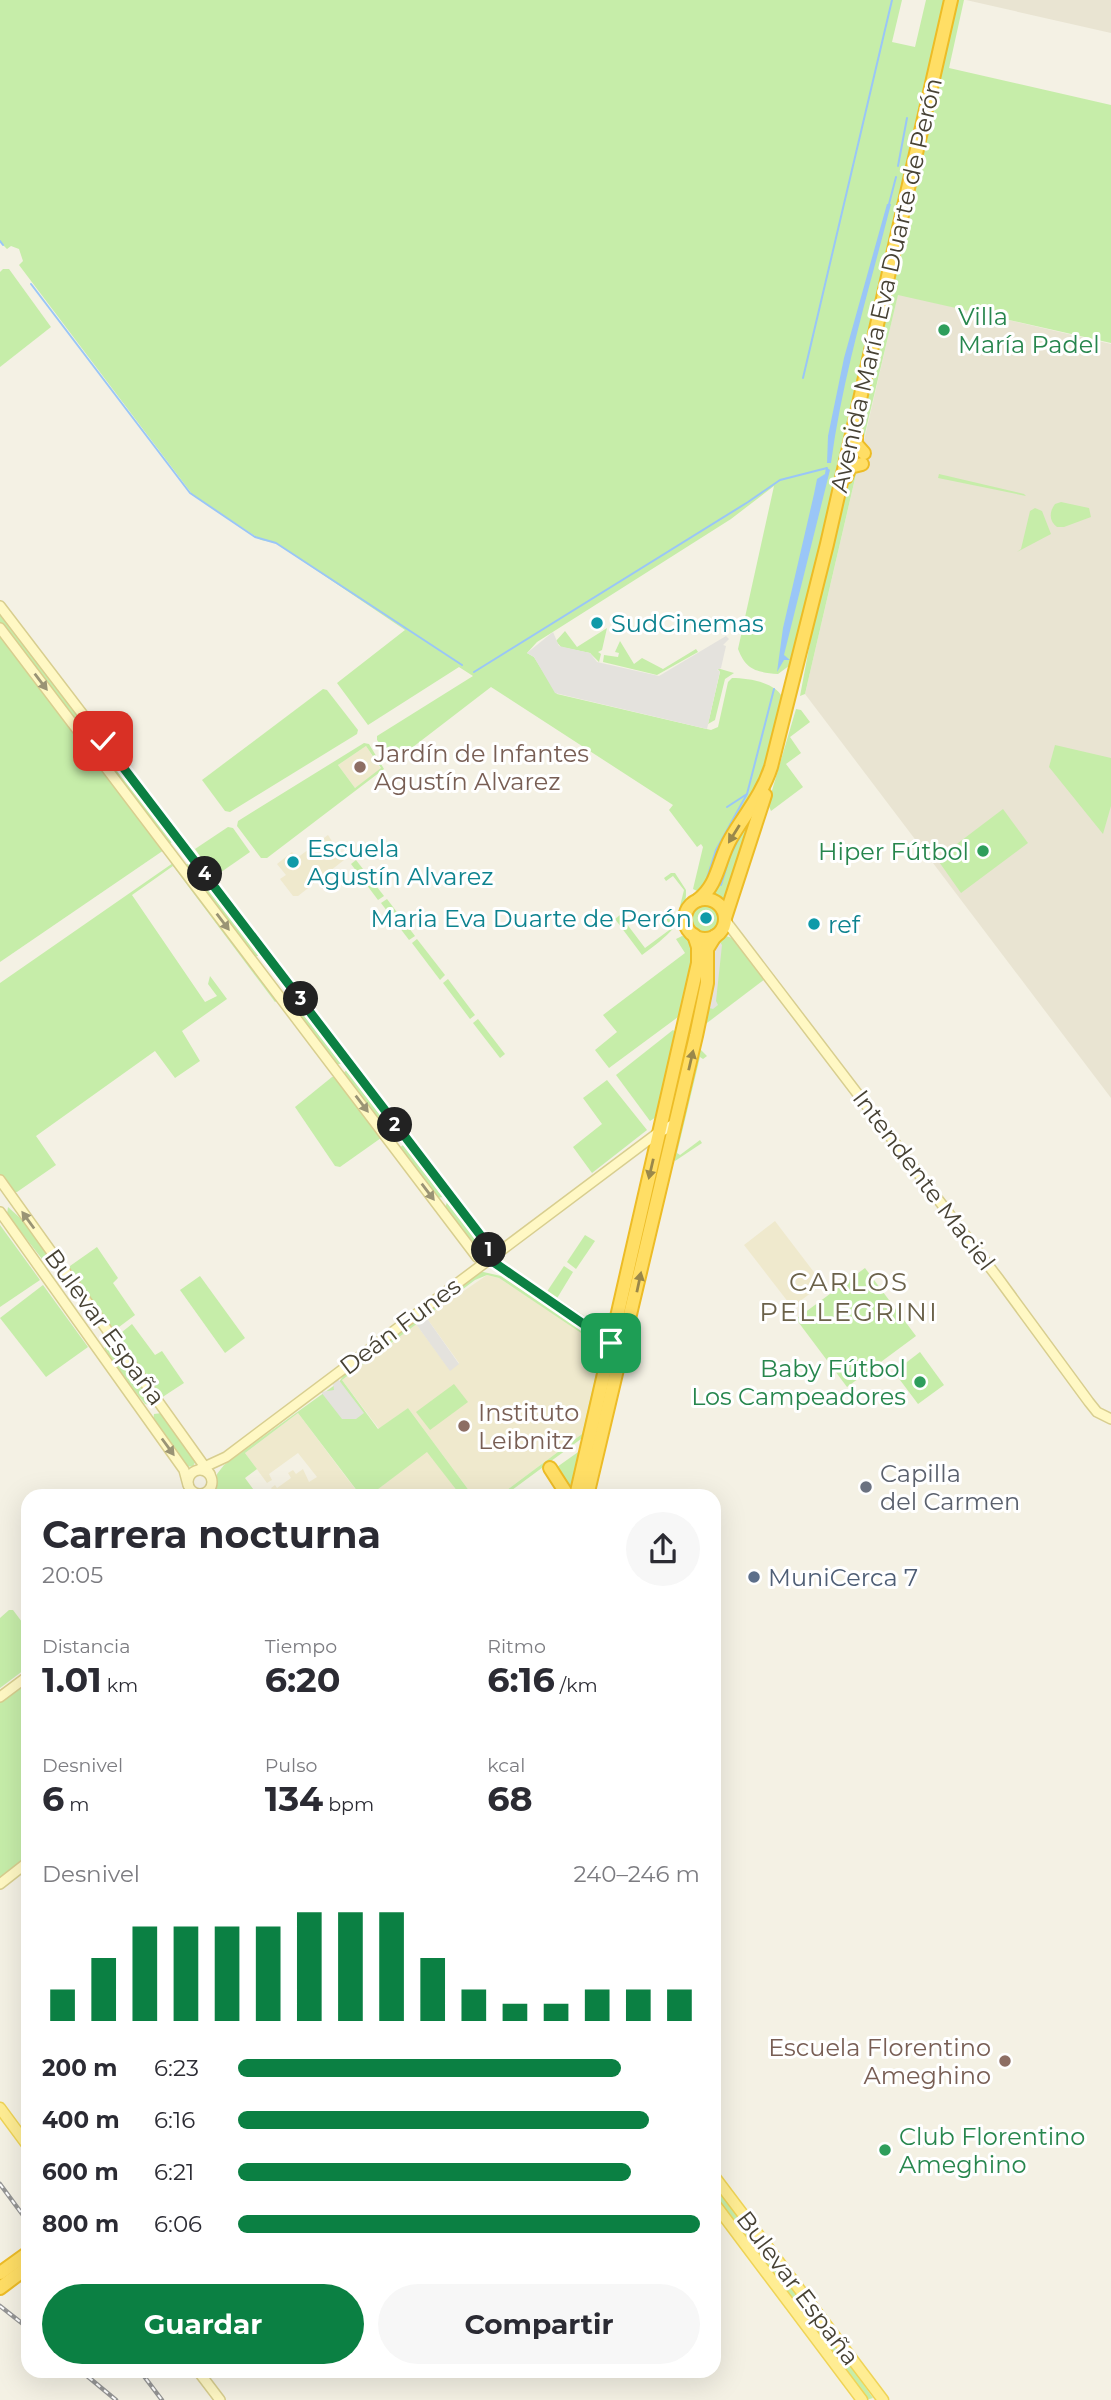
<!DOCTYPE html>
<html lang="es">
<meta charset="utf-8">
<style>
:root{--surface:#fff;--page:#f7f7f7;--text:#2b2b33;--muted:#7c7c81;--accent:#0b8043}
body{margin:0;font-family:Montserrat,sans-serif;background:var(--page);color:var(--text);height:100vh;display:flex;flex-direction:column;font-size:26px;white-space:nowrap}
*{box-sizing:border-box;margin:0}
p{font-size:23px;color:var(--muted)}
.icon{flex:none;width:38px;height:38px;fill:none;stroke:currentColor;stroke-width:2;stroke-linecap:round;stroke-linejoin:round}
.map{position:relative;flex:1;overflow:hidden}
.side{position:absolute;left:21px;top:1489px;width:700px;height:889px;display:flex;flex-direction:column;background:var(--surface);border-radius:21px;box-shadow:0 7px 28px #0002}
.side>*{flex:none}
.pin{position:absolute;display:grid;place-items:center;width:60px;height:60px;color:#fff;margin:-30px;border-radius:14px;box-shadow:0 4px 10px #0006}
.km{position:absolute;width:35px;height:35px;margin:-18px;border-radius:50%;background:#222;color:#fff;font-size:19px;line-height:35px;text-align:center}
.round{display:grid;place-items:center;flex:none;width:74px;height:74px;border-radius:37px;background:var(--page)}
.headline{display:flex;align-items:center;justify-content:space-between;height:119px;padding:0 21px}
h1{font-size:38px;font-weight:700;line-height:52px}
.figures{display:grid;grid-template-columns:repeat(3,1fr);gap:10px;height:119px;padding:7px 21px}
.figures div{display:grid;align-content:center}
.figures b{font-size:35px;font-weight:700}
.figures small{font-size:19px;font-weight:400}
.figures p{font-size:19px}
.chart{height:196px;padding:14px 21px}
.chart p{display:flex;justify-content:space-between}
.chart svg{width:100%;height:126px;margin-top:7px;stroke:var(--accent);stroke-width:6}
.button{display:flex;gap:14px;margin-top:auto;padding:14px 21px}
.button a{flex:1;height:80px;border-radius:42px;background:var(--accent);color:#fff;font-size:28px;font-weight:700;line-height:80px;text-align:center}
.button a+a{background:var(--page);color:var(--text)}
ul{padding:0 21px;list-style:none;font-size:23px}
li{display:grid;grid-template-columns:112px 84px 1fr;align-items:center;height:52px}
li i{height:18px;border-radius:9px;background:var(--accent)}
.map>svg:first-child{display:block}
.residential{fill:#e9e4d2}
.education{fill:#efe9cd}
.green{fill:#c6eda9;fill-rule:evenodd}
.parking{fill:#e4e2dd}
.water{fill:#9ac6f7}
.lines{fill:none;stroke-linecap:round;stroke-linejoin:round}
.stream{stroke:#9ac6f7;stroke-width:2}
.secondary-casing{stroke:#d8ce8f;stroke-width:12}
.primary-casing{stroke:#efd457;stroke-width:13}
.highway-casing{stroke:#edbc26;stroke-width:16}
.secondary{stroke:#fff8c4;stroke-width:9}
.primary{stroke:#ffed93;stroke-width:10}
.highway{stroke:#ffde65;stroke-width:12}
.rail-casing{stroke:#959595;stroke-width:4.5}
.rail{stroke:#fff;stroke-width:2;stroke-dasharray:5;stroke-linecap:butt}
.oneway{fill:#9a9475}
.oneway2{fill:#9a884a}
.route-casing{stroke:#fff;stroke-width:14}
.route{stroke:#0b8043;stroke-width:9}
.leisure-dot{fill:#2e9e5b;stroke:#fff;stroke-width:2.5}
.culture-dot{fill:#0f9aa8;stroke:#fff;stroke-width:2.5}
.education-dot{fill:#8d6e63;stroke:#fff;stroke-width:2.5}
.worship-dot{fill:#6b7280;stroke:#fff;stroke-width:2.5}
.service-dot{fill:#5c6f8a;stroke:#fff;stroke-width:2.5}
.labels{text-anchor:middle;dominant-baseline:central;stroke-width:6;stroke-linejoin:round;paint-order:stroke}
.street-label{font-size:24px;fill:#474234;stroke:#fff}
.leisure-label{font-size:24px;fill:#27864d;stroke:#fff;text-anchor:start}
.culture-label{font-size:24px;fill:#0d838f;stroke:#fff;text-anchor:start}
.education-label{font-size:24px;fill:#785e54;stroke:#fff;text-anchor:start}
.worship-label{font-size:24px;fill:#5b616d;stroke:#fff;text-anchor:start}
.service-label{font-size:24px;fill:#4e5e75;stroke:#fff;text-anchor:start}
.neighbourhood-label{font-size:26px;letter-spacing:2px;fill:#6b624a;stroke:#fff}
</style>
<div class="map">
<svg width="1111" height="2400" viewBox="0 0 1111 2400">
<rect width="100%" height="100%" fill="#f4f1e4"/>
<!-- residential -->
<g class="residential">
<polygon points="966,0 1111,0 1111,33"/>
<polygon points="898,294 1111,344 1111,1098 805,694"/>
</g>
<!-- education -->
<g class="education">
<polygon points="366,746 381,769 355,788 338,765"/>
<polygon points="328,835 344,860 298,896 293,896 280,879 286,875 277,864 292,852 297,858"/>
<polygon points="775,1221 823,1284 792,1307 744,1245"/>
<polygon points="487,1275 499,1278 602,1346 582,1434 499,1496 473,1496 408,1408 379,1429 342,1380 416,1324 450,1370 459,1363 426,1317"/>
<polygon points="298,1413 346,1477 361,1496 277,1496 271,1488 275,1485 277,1488 291,1478 288,1473 293,1470 296,1474 303,1469 309,1482 317,1477 298,1453 269,1474 272,1480 267,1483 245,1453"/>
<polygon points="427,1451 461,1496 369,1496"/>
</g>
<!-- green -->
<g class="green">
<path d="M0,0H902L892,42L915,47L926,0H948L793,663L778,674C756,672 746,670 738,649L774,486L731,519L537,642L527,653L534,657L557,694L711,730L718,727L728,682L732,678C750,678 779,683 784,701L765,778L701,893L693,889L703,847L701,844L697,847L669,810L673,805L491,687L396,760H392L377,740V736L473,676L459,667L368,725L337,683L405,630L276,543L261,540L192,494L19,265L23,261L19,249L11,246L7,249L0,242Z"/>
<polygon points="953,0 964,0 949,68 1111,105 1111,343 898,295 862,446 857,437"/>
<polygon points="3,269 9,269 51,327 0,367 0,272"/>
<polygon points="857,470 805,694 800,696 824,568 848,473"/>
<polygon points="939,474 1024,494 1026,496 938,478"/>
<path d="M1061,502L1089,508L1091,517L1064,527H1057C1049,521 1049,512 1055,504Z"/>
<polygon points="1035,508 1042,511 1051,534 1017,552 1021,549 1030,511"/>
<polygon points="0,612 95,737 95,741 90,740 0,622"/>
<polygon points="607,628 602,650 598,652 601,654 599,662 590,653 561,647 556,641 565,631 577,647"/>
<polygon points="0,634 164,850 0,962"/>
<polygon points="620,641 634,664 642,658 663,669 696,649 698,652 657,675 603,662 604,655 618,657 619,653 615,652"/>
<polygon points="717,668 734,673 725,679 715,720 708,724 720,672"/>
<polygon points="323,689 327,690 358,730 357,734 230,812 225,811 202,780"/>
<polygon points="796,709 801,710 810,722 790,737 801,753 786,764 803,787 771,811 768,804"/>
<path d="M364,743L369,744L384,769L267,858H261L237,826L238,821ZM366,746L381,768L355,788L338,765Z"/>
<polygon points="1055,745 1111,758 1111,806 1103,834 1049,767"/>
<polygon points="102,751 107,751 175,840 169,844 101,754"/>
<polygon points="1003,809 1028,843 961,893 937,859"/>
<polygon points="747,818 752,819 726,902 709,895 729,847"/>
<polygon points="228,827 233,828 250,852 214,877 195,849"/>
<polygon points="356,860 384,896 378,900 351,864"/>
<polygon points="191,861 260,952 258,956 253,956 185,866"/>
<polygon points="173,863 278,1000 275,1002 173,866 132,895 205,1002 217,996 208,984 210,976 227,999 182,1031 200,1061 175,1078 155,1051 36,1136 56,1165 17,1192 12,1192 0,1174 0,983"/>
<path d="M671,873H675L686,890C687,923 666,937 642,955L615,919L620,915L645,948L672,928L666,919L679,910L684,890L673,876L666,881L664,878Z"/>
<polygon points="387,899 415,936 409,940 381,903"/>
<circle cx="705" cy="918" r="18"/>
<path d="M682,936L689,937L695,946C692,972 685,993 678,1017L609,1068L595,1050L617,1032L603,1015L685,953L676,939Z"/>
<polygon points="726,936 735,939 765,979 703,1026 719,938"/>
<polygon points="417,939 445,975 440,980 412,943"/>
<polygon points="448,979 475,1015 470,1019 443,983"/>
<polygon points="296,1000 343,1061 341,1064 335,1064 292,1006"/>
<polygon points="478,1019 505,1054 500,1058 473,1023"/>
<polygon points="673,1030 677,1033 656,1117 650,1121 616,1075"/>
<polygon points="700,1049 707,1056 703,1059 700,1057 677,1153 680,1155 700,1140 702,1143 675,1161 673,1158 697,1050"/>
<polygon points="348,1068 394,1127 387,1132 343,1074"/>
<polygon points="332,1077 337,1077 381,1138 340,1167 335,1166 295,1107"/>
<polygon points="607,1080 647,1130 592,1173 573,1147 602,1124 583,1098"/>
<polygon points="406,1143 445,1195 443,1197 437,1198 399,1148"/>
<polygon points="447,1202 451,1202 477,1236 485,1253 480,1254 445,1208"/>
<polygon points="8,1207 30,1227 55,1268 49,1268 7,1214"/>
<polygon points="0,1225 40,1280 0,1307"/>
<polygon points="585,1235 595,1241 576,1269 567,1262"/>
<polygon points="97,1247 118,1278 113,1283 135,1315 115,1330 112,1330 69,1271 70,1266"/>
<polygon points="564,1266 573,1272 556,1300 546,1293"/>
<polygon points="865,1268 916,1336 847,1387 796,1319"/>
<polygon points="479,1271 501,1276 605,1345 585,1436 504,1496 499,1496 582,1434 602,1347 499,1278 487,1275 475,1280 342,1380 378,1429 408,1408 473,1496 461,1496 427,1452 369,1496 361,1496 298,1413 245,1453 257,1469 245,1478 256,1493 252,1496 234,1493 214,1496 217,1474 224,1465 339,1382 350,1366"/>
<polygon points="200,1276 245,1338 225,1353 180,1290"/>
<polygon points="43,1285 88,1347 46,1377 0,1318"/>
<polygon points="132,1324 155,1355 162,1351 184,1383 161,1398 117,1336"/>
<path d="M106,1346C119,1349 142,1386 151,1399L150,1405L145,1404L103,1351Z"/>
<polygon points="920,1352 944,1385 918,1404 894,1372"/>
<polygon points="454,1384 468,1402 430,1430 416,1412"/>
<polygon points="162,1413 196,1461 193,1466 186,1467 153,1421 154,1414"/>
<polygon points="581,1450 572,1490 571,1489 557,1467"/>
<polygon points="9,1610 13,1610 28,1630 28,1667 0,1688 0,1618"/>
<polygon points="28,1681 28,1856 0,1878 0,1702"/>
<polygon points="714,2182 751,2231 747,2237 744,2237 714,2197"/>
<polygon points="759,2243 813,2314 812,2316 805,2319 753,2248"/>
<polygon points="819,2326 823,2326 873,2398 866,2400 815,2331"/>
</g>
<!-- parking -->
<g class="parking">
<polygon points="553,632 559,646 590,653 597,662 659,676 726,636 729,639 723,645 726,646 721,668 717,670 720,671 707,729 555,693 534,657 527,653"/>
<polygon points="719,941 722,945 716,1001 718,1005 713,1009 706,1007 711,951"/>
<polygon points="426,1317 459,1364 450,1371 416,1324"/>
<polygon points="338,1379 364,1413 356,1419 342,1419 321,1392 334,1390 333,1383"/>
</g>
<!-- water -->
<g class="water">
<path d="M887,204H891C869,290 843,374 831,463H827L828,436L844,358Z"/>
<polygon points="826,467 830,470 784,655 790,660 784,660 777,672 783,628 814,494 817,479 825,474"/>
</g>
<g class="lines">
<!-- stream -->
<g class="stream">
<polyline points="898,166 907,118"/>
<polyline points="889,204 896,177"/>
<polyline points="0,241 3,245"/>
<polyline points="31,284 190,493 255,537 276,543 462,665"/>
<polyline points="803,378 892,0"/>
<polyline points="474,672 748,502 780,480 827,468"/>
<polyline points="727,807 747,794"/>
<polyline points="706,881 716,850 747,794 774,689"/>
<polyline points="721,885 730,856 741,834"/>
<polyline points="691,946 691,961"/>
<polyline points="671,1108 701,980"/>
<polyline points="631,1282 664,1140"/>
</g>
<defs>
<g id="secondary">
<polyline points="0,606 481,1236 489,1248 489,1259"/>
<polyline points="0,628 477,1257 489,1259 615,1344"/>
<polyline points="725,920 998,1278 1089,1402 1097,1412 1111,1419"/>
<polyline points="0,1180 210,1474"/>
<polyline points="0,1212 184,1470 188,1485"/>
<polyline points="200,1469 226,1457 655,1135 676,1123"/>
<circle cx="200" cy="1482" r="12"/>
<polyline points="0,1697 28,1676"/>
<polyline points="0,1884 28,1862"/>
<polyline points="198,2371 220,2400"/>
</g>
<g id="primary">
<polyline points="0,2108 28,2146"/>
<polyline points="714,2176 883,2400"/>
<polyline points="714,2203 862,2400"/>
</g>
<g id="highway">
<polyline points="856,433 856,444 864,453"/>
<polyline points="846,477 850,467 862,464"/>
<circle cx="705" cy="919" r="20"/>
<path d="M698,900C719,884 718,860 731,838C745,814 762,795 771,767L827,544L951,0"/>
<polyline points="725,918 765,795"/>
<polyline points="550,1468 568,1496"/>
<polyline points="576,1496 698,963 698,947 694,935"/>
<polyline points="587,1496 696,1036 707,983 707,949 715,936"/>
<polyline points="0,2273 28,2253"/>
<polyline points="0,2288 28,2267"/>
</g>
</defs>
<!-- secondary casing -->
<use href="#secondary" class="secondary-casing"/>
<!-- primary casing -->
<use href="#primary" class="primary-casing"/>
<!-- highway casing -->
<use href="#highway" class="highway-casing"/>
<!-- secondary -->
<use href="#secondary" class="secondary"/>
<!-- primary -->
<use href="#primary" class="primary"/>
<!-- highway -->
<use href="#highway" class="highway"/>
<defs>
<g id="rail">
<polyline points="0,2184 28,2222"/>
<polyline points="0,2306 28,2328"/>
<polyline points="81,2371 116,2400"/>
<polyline points="140,2371 162,2400"/>
</g>
</defs>
<!-- rail casing -->
<use href="#rail" class="rail-casing"/>
<!-- rail -->
<use href="#rail" class="rail"/>
</g>
<!-- one-way arrows -->
<defs><path id="oneway-solid" d="M-6-.8H1V-3.2L6.5 0L1 3.2V.8H-6Z" transform="scale(1.75)"/></defs>
<g class="oneway">
<use href="#oneway-solid" transform="translate(41 682) rotate(53)"/>
<use href="#oneway-solid" transform="translate(223 922) rotate(53)"/>
<use href="#oneway-solid" transform="translate(362 1104) rotate(53)"/>
<use href="#oneway-solid" transform="translate(428 1192) rotate(53)"/>
<use href="#oneway-solid" transform="translate(28 1220) rotate(-126)"/>
<use href="#oneway-solid" transform="translate(168 1447) rotate(54)"/>
</g>
<g class="oneway2">
<use href="#oneway-solid" transform="translate(734 834) rotate(122)"/>
<use href="#oneway-solid" transform="translate(691 1060) rotate(-77)"/>
<use href="#oneway-solid" transform="translate(651 1169) rotate(103)"/>
<use href="#oneway-solid" transform="translate(639 1282) rotate(-78)"/>
</g>
<g class="lines">
<defs>
<polyline id="route" points="103,741 481,1236 489,1248 489,1259 611,1343"/>
</defs>
<!-- route casing -->
<use href="#route" class="route-casing"/>
<!-- route -->
<use href="#route" class="route"/>
</g>
<!-- markers -->
<g class="leisure-dot">
<circle cx="944" cy="330" r="7"/>
<circle cx="983" cy="851" r="7"/>
<circle cx="920" cy="1382" r="7"/>
<circle cx="885" cy="2150" r="7"/>
</g>
<g class="culture-dot">
<circle cx="597" cy="623" r="7"/>
<circle cx="293" cy="862" r="7"/>
<circle cx="706" cy="918" r="7"/>
<circle cx="814" cy="924" r="7"/>
</g>
<g class="education-dot">
<circle cx="360" cy="767" r="7"/>
<circle cx="464" cy="1426" r="7"/>
<circle cx="1005" cy="2061" r="7"/>
</g>
<circle class="worship-dot" cx="866" cy="1487" r="7"/>
<circle class="service-dot" cx="754" cy="1577" r="7"/>
<g class="labels">
<!-- street labels -->
<g class="street-label">
<text transform="translate(886 285) rotate(-77)">Avenida María Eva Duarte de Perón</text>
<text transform="translate(924 1180) rotate(53)">Intendente Maciel</text>
<text transform="translate(400 1326) rotate(-37)">Deán Funes</text>
<text transform="translate(105 1327) rotate(54)">Bulevar España</text>
<text transform="translate(798 2288) rotate(53)">Bulevar España</text>
</g>
<!-- leisure labels -->
<g class="leisure-label">
<text x="958" y="316">Villa<tspan x="958" dy="28">María Padel</tspan></text>
<text x="969" y="851" text-anchor="end">Hiper Fútbol</text>
<text x="906" y="1368" text-anchor="end">Baby Fútbol<tspan x="906" dy="28">Los Campeadores</tspan></text>
<text x="899" y="2136">Club Florentino<tspan x="899" dy="28">Ameghino</tspan></text>
</g>
<!-- culture labels -->
<g class="culture-label">
<text x="611" y="623">SudCinemas</text>
<text x="307" y="848">Escuela<tspan x="307" dy="28">Agustín Alvarez</tspan></text>
<text x="692" y="918" text-anchor="end">Maria Eva Duarte de Perón</text>
<text x="828" y="924">ref</text>
</g>
<!-- education labels -->
<g class="education-label">
<text x="374" y="753">Jardín de Infantes<tspan x="374" dy="28">Agustín Alvarez</tspan></text>
<text x="478" y="1412">Instituto<tspan x="478" dy="28">Leibnitz</tspan></text>
<text x="991" y="2047" text-anchor="end">Escuela Florentino<tspan x="991" dy="28">Ameghino</tspan></text>
</g>
<!-- worship labels -->
<g class="worship-label">
<text x="880" y="1473">Capilla<tspan x="880" dy="28">del Carmen</tspan></text>
</g>
<!-- service labels -->
<g class="service-label">
<text x="768" y="1577">MuniCerca 7</text>
</g>
<!-- neighbourhood labels -->
<g class="neighbourhood-label">
<text x="849" y="1282">CARLOS<tspan x="849" dy="30">PELLEGRINI</tspan></text>
</g>
</g>
</svg>
<div class="pin" style="left:611px;top:1343px;background:#1e9e55"><svg class="icon" aria-label="arrive" viewBox="0 0 24 24"><path d="M6 21V4h12l-3 4 3 4H6"/></svg></div>
<div class="pin" style="left:103px;top:741px;background:#d93025"><svg class="icon" aria-label="check" viewBox="0 0 24 24"><path d="M5 12l5 5 9-10"/></svg></div>
<b class="km" style="left:489px;top:1250px">1</b>
<b class="km" style="left:395px;top:1125px">2</b>
<b class="km" style="left:301px;top:999px">3</b>
<b class="km" style="left:205px;top:874px">4</b>
<section class="side">
<div class="headline"><div><h1>Carrera nocturna</h1><p>20:05</p></div><a class="round"><svg class="icon" aria-label="share" viewBox="0 0 24 24"><path d="M12 15V3M7 8l5-5 5 5M5 13v7h14v-7"/></svg></a></div>
<div class="figures">
<div><p>Distancia</p><b>1.01<small> km</small></b></div>
<div><p>Tiempo</p><b>6:20</b></div>
<div><p>Ritmo</p><b>6:16<small> /km</small></b></div>
</div>
<div class="figures">
<div><p>Desnivel</p><b>6<small> m</small></b></div>
<div><p>Pulso</p><b>134<small> bpm</small></b></div>
<div><p>kcal</p><b>68</b></div>
</div>
<div class="chart"><p><span>Desnivel</span>240–246 m</p>
<svg viewBox="0 0 160 44" preserveAspectRatio="none"><path d="M5 44V33M15 44V22M25 44V11M35 44V11M45 44V11M55 44V11M65 44V6M75 44V6M85 44V6M95 44V22M105 44V33M115 44V38M125 44V38M135 44V33M145 44V33M155 44V33"/></svg>
</div>
<ul>
<li><b>200 m</b>6:23<i style="width:83%"></i></li>
<li><b>400 m</b>6:16<i style="width:89%"></i></li>
<li><b>600 m</b>6:21<i style="width:85%"></i></li>
<li><b>800 m</b>6:06<i style="width:100%"></i></li>
</ul>
<div class="button"><a>Guardar</a><a>Compartir</a></div>
</section>
</div>
